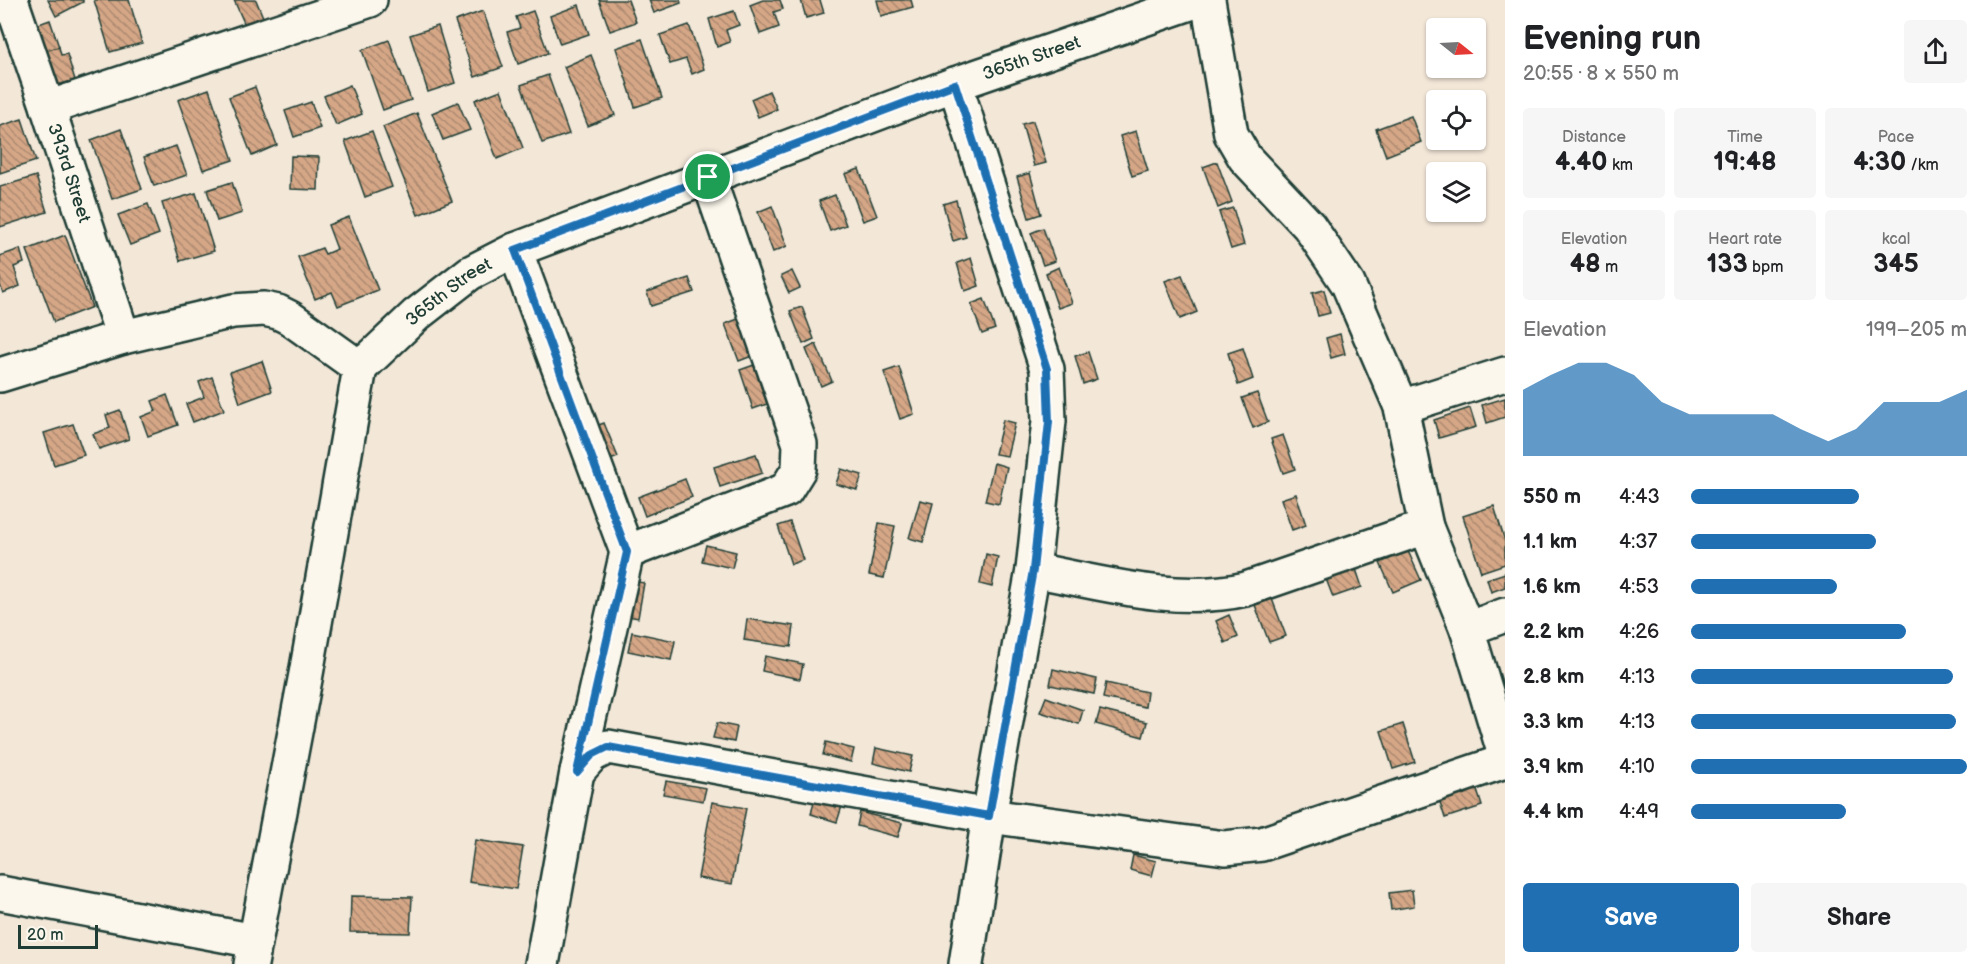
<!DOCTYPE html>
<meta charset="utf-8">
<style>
:root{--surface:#fff;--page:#f6f6f6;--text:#202124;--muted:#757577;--accent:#1f6fb2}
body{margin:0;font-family:"Balsamiq Sans",sans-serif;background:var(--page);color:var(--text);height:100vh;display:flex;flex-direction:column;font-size:22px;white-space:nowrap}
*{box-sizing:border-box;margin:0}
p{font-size:20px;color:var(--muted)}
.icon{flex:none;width:33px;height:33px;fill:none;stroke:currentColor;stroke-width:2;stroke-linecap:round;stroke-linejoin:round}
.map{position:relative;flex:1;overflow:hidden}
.details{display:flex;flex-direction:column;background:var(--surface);width:480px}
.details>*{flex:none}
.needle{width:39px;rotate:108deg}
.tools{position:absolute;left:1426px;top:18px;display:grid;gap:12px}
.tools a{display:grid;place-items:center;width:60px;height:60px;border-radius:6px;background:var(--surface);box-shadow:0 2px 4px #0004;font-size:30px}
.scale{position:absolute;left:18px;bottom:15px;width:80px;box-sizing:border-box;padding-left:6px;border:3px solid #1f3d34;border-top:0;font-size:16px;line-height:21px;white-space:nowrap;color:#1f3d34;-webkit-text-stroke:4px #fbf7ec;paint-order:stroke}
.pin{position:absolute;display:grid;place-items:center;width:51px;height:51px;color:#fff;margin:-26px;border:3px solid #fff;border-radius:50%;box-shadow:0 2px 6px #0007}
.round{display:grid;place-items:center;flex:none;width:63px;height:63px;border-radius:6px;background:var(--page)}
.summary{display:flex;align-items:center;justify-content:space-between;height:102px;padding:0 18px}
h1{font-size:33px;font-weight:700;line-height:45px}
.figures{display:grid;grid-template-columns:repeat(3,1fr);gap:9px;height:102px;padding:6px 18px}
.figures div{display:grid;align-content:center;border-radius:6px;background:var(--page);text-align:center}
.figures b{font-size:26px;font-weight:700}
.figures small{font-size:16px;font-weight:400}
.figures p{font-size:16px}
.chart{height:168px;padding:12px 18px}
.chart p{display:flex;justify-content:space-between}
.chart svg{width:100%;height:108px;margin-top:6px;fill:var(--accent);opacity:.7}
.button{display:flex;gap:12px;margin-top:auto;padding:12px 18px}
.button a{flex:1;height:69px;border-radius:6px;background:var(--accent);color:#fff;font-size:24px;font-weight:700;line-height:69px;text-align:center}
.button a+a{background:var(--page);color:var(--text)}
ul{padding:0 18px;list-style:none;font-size:20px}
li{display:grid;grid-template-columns:96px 72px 1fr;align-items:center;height:45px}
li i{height:15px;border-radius:8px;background:var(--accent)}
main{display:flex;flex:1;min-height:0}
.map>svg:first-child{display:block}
.building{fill:url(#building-back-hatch);stroke:#1f3d34;stroke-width:1.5}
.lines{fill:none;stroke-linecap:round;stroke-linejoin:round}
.minor-casing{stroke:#1f3d34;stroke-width:38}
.minor{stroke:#fbf7ec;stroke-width:33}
.route-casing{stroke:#fff;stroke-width:12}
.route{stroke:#1f6fb2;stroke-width:8}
.labels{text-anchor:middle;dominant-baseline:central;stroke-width:4.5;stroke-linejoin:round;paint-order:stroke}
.street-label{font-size:18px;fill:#1f3d34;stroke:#fbf7ec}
</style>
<main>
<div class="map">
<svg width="1505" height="964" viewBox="0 0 1505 964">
<defs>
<pattern id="building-back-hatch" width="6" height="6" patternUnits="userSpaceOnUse" patternTransform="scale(1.5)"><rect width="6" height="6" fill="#d5a787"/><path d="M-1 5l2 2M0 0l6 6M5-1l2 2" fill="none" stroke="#ac896f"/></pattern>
</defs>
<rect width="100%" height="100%" fill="#f3e7d8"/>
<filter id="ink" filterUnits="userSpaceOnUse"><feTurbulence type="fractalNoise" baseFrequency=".0167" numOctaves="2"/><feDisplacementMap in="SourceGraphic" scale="12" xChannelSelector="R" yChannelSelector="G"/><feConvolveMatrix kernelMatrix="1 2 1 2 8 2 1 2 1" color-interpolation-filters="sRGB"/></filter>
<g filter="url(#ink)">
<!-- building -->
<g class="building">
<polygon points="48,0 83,0 83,2 56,16"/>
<polygon points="94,0 129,0 142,43 110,52"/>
<polygon points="234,0 256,0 263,17 245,25"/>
<polygon points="599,0 628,0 636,22 610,31"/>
<polygon points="649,0 680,0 681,3 654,13"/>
<polygon points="763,0 780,0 783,9 774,12 779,27 760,34 750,5"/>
<polygon points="801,0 820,0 824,13 806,18"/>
<polygon points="877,0 911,0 913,7 881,16"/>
<polygon points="579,5 589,34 560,44 550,16"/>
<polygon points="483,11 503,67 475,77 455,21"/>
<polygon points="533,11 548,53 518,64 507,32 520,28 516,17"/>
<polygon points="734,11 739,25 726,30 730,42 717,47 709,19"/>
<polygon points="50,20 59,47 44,51 36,25"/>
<polygon points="689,25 704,69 692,74 686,59 670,64 660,35"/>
<polygon points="438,26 455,83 428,92 410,35"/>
<polygon points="642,39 662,98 635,107 616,48"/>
<polygon points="389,40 411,100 383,110 362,50"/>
<polygon points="59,47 61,55 67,54 75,80 54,86 44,51"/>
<polygon points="591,55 615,115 588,126 564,67"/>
<polygon points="548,75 569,134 542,143 521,85"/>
<polygon points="350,85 362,114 336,125 324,96"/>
<polygon points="255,87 277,145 252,156 229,97"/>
<polygon points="209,89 233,160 203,170 178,100"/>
<polygon points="501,90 523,148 497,159 475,100"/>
<polygon points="769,91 777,109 758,117 751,99"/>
<polygon points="311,102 320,128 294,137 285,111"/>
<polygon points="458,102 470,130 443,140 432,113"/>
<polygon points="417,113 452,201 418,215 383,127"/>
<polygon points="1411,116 1421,142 1386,156 1376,129"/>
<polygon points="22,119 36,161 0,173 0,126"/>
<polygon points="1033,121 1046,163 1034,166 1022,124"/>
<polygon points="121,129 142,189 112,199 91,140"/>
<polygon points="372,131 392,187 365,197 345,141"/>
<polygon points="1136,131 1148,171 1132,176 1120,136"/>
<polygon points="176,146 187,175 154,186 144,157"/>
<polygon points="291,156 319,157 318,190 290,189"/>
<polygon points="1217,162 1232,202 1218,208 1203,167"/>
<polygon points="859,169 877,216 863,221 845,174"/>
<polygon points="1030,173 1041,214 1029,218 1017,177"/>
<polygon points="36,176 47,212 0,227 0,187"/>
<polygon points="232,182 242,213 217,221 207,190"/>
<polygon points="196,193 214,251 180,261 162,203"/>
<polygon points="835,195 846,225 830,231 819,201"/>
<polygon points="956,200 966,237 953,241 943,204"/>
<polygon points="148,204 159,234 130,245 118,215"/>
<polygon points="772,206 787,246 773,252 758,212"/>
<polygon points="1233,208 1244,245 1231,249 1219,212"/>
<polygon points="349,217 378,290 338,306 332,292 315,299 298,257 322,248 325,254 337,249 328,225"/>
<polygon points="1043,228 1055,261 1043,265 1031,233"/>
<polygon points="65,235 92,307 54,322 27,250"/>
<polygon points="20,249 24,263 14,267 20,286 3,293 0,285 0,256"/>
<polygon points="971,258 979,286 965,291 957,263"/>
<polygon points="1059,267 1072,303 1058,308 1046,273"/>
<polygon points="792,271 800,288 789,293 781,276"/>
<polygon points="1182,275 1197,312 1180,319 1165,281"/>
<polygon points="689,278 694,292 651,306 647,292"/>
<polygon points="1324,290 1330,313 1318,316 1312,293"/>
<polygon points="984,299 995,329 982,334 971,304"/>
<polygon points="802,307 814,339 803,344 790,311"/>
<polygon points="738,319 752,356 739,361 725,324"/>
<polygon points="1340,334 1345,354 1331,358 1326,338"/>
<polygon points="816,344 832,381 821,386 806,349"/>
<polygon points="1243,348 1253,379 1238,385 1228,353"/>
<polygon points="1088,352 1097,379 1083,384 1075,356"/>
<polygon points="262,361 272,391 240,403 230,372"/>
<polygon points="754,365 767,404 753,409 740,370"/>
<polygon points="899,367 914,414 900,419 884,372"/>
<polygon points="212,377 224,410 193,422 186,404 204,397 199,382"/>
<polygon points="1257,393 1268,422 1253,428 1242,398"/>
<polygon points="167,395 178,425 148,436 141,417 156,411 152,401"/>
<polygon points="1505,398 1505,417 1487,423 1482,405"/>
<polygon points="1470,408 1476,427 1439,438 1434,420"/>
<polygon points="120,410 129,439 99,449 93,434 110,428 106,415"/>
<polygon points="1003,420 1015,423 1007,456 995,454"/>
<polygon points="604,423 618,457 605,462 591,428"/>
<polygon points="73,424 84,455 54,465 44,433"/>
<polygon points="1283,435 1295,469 1283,473 1271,439"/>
<polygon points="756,454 762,473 720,487 714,467"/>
<polygon points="994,463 1007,467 999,504 985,501"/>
<polygon points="841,469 862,475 857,490 836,484"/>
<polygon points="685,479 692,497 645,516 638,497"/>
<polygon points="1296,494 1306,525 1292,530 1281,499"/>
<polygon points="920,500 933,503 923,542 909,538"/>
<polygon points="1494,506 1505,541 1505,564 1481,572 1463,516"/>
<polygon points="790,522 803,560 791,564 778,526"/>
<polygon points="879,523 895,526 884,578 869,575"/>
<polygon points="706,545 736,552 732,568 702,561"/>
<polygon points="1408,551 1421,580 1393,592 1380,563"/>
<polygon points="986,554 998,557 992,587 980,584"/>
<polygon points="1356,569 1362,587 1333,597 1326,579"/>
<polygon points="1505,573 1505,587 1491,592 1487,579"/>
<polygon points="633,581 644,583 638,618 627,616"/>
<polygon points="1272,599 1286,636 1269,642 1255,605"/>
<polygon points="1229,615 1238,637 1225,643 1216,621"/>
<polygon points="747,619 794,626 791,647 744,640"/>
<polygon points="632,632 675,641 671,660 628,651"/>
<polygon points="765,656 803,664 800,679 762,671"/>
<polygon points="1053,669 1097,679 1094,694 1050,685"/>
<polygon points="1106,683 1147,692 1145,707 1103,698"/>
<polygon points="1046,697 1083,710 1079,724 1040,712"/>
<polygon points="1100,710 1147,722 1143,737 1096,724"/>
<polygon points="717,723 737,727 734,742 713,738"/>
<polygon points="1403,724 1415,762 1393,769 1381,731"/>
<polygon points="826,742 854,749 851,762 823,755"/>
<polygon points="876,748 913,756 909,772 873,763"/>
<polygon points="666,781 706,788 703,801 663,794"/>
<polygon points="1476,787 1482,806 1445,818 1439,799"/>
<polygon points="815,798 842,806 837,822 811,814"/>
<polygon points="712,802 746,808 732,884 698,878"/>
<polygon points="860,812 902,823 898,837 857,826"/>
<polygon points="475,840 523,847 516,889 469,882"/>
<polygon points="1133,855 1156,861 1152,876 1130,870"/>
<polygon points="1412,890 1414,906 1391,910 1389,893"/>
<polygon points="351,896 412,897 410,933 350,932"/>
</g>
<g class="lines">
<defs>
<g id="minor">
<polyline points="11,0 48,108"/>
<polyline points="1208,0 1231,134 1245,158 1309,226 1348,284 1401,407 1426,527 1467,629 1505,755"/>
<polyline points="955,84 1047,369 1049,421 1033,570 989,816 966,964"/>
<polyline points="515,250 627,552 577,772 542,964"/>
<path id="s1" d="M123,337L233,311L264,309L278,312L290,318L360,368L416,315L470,273L515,250L955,84L1199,0"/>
<polyline points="0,375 123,337 48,108 370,0"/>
<polyline points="1401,407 1505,374"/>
<polyline points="627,552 786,490 799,469 800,444 708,177"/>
<path d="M1033,570C1102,583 1176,605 1246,589L1426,527"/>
<polyline points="1467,629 1505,615"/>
<polyline points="577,772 592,755 608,747 989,816 1225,848 1262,844 1505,761"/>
<polyline points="0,893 255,941"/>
<polyline points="251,964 306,674 360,368"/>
</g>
</defs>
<!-- minor casing -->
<use href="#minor" class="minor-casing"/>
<!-- minor -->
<use href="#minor" class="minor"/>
</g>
</g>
<g class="lines" filter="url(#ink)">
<defs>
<polygon id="route" points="955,84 1047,369 1049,422 1033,570 989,816 608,747 592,755 577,772 627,552 515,250"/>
</defs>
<!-- route casing -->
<use href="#route" class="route-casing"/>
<!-- route -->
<use href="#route" class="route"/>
</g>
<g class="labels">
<!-- street labels -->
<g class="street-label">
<text stroke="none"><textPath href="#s1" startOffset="1005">365th Street</textPath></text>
<text transform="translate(69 173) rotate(72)">393rd Street</text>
<text stroke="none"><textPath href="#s1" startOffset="375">365th Street</textPath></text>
</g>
</g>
</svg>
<div class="tools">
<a><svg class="needle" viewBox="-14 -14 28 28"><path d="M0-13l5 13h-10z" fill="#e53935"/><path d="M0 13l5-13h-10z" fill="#757577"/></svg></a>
<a><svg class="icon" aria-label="locate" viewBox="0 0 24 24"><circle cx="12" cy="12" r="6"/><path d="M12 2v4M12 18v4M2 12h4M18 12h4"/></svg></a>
<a><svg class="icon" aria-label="layers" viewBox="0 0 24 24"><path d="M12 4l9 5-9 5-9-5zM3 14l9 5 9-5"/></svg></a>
</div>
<div class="scale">20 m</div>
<div class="pin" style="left:708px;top:177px;background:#1e9e55"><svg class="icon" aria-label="arrive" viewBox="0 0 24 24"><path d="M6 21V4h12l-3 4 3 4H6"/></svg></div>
</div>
<section class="details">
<div class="summary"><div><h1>Evening run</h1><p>20:55 · 8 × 550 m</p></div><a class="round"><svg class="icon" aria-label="share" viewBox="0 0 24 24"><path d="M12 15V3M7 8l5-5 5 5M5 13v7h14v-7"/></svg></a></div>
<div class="figures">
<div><p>Distance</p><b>4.40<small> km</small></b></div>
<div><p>Time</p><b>19:48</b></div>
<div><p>Pace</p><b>4:30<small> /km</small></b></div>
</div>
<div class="figures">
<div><p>Elevation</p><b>48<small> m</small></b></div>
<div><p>Heart rate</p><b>133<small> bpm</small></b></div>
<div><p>kcal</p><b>345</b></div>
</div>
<div class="chart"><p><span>Elevation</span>199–205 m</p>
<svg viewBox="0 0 160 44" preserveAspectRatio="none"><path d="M0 44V17L10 11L20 6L30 6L40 11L50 22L60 27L70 27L80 27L90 27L100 33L110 38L120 33L130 22L140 22L150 22L160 17V44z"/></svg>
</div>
<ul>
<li><b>550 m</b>4:43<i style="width:61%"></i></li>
<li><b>1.1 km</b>4:37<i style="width:67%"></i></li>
<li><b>1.6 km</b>4:53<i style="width:53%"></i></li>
<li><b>2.2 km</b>4:26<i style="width:78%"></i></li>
<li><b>2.8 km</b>4:13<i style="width:95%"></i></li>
<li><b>3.3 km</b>4:13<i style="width:96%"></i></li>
<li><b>3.9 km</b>4:10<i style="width:100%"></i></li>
<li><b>4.4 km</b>4:49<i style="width:56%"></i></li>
</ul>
<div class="button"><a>Save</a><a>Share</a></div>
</section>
</main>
